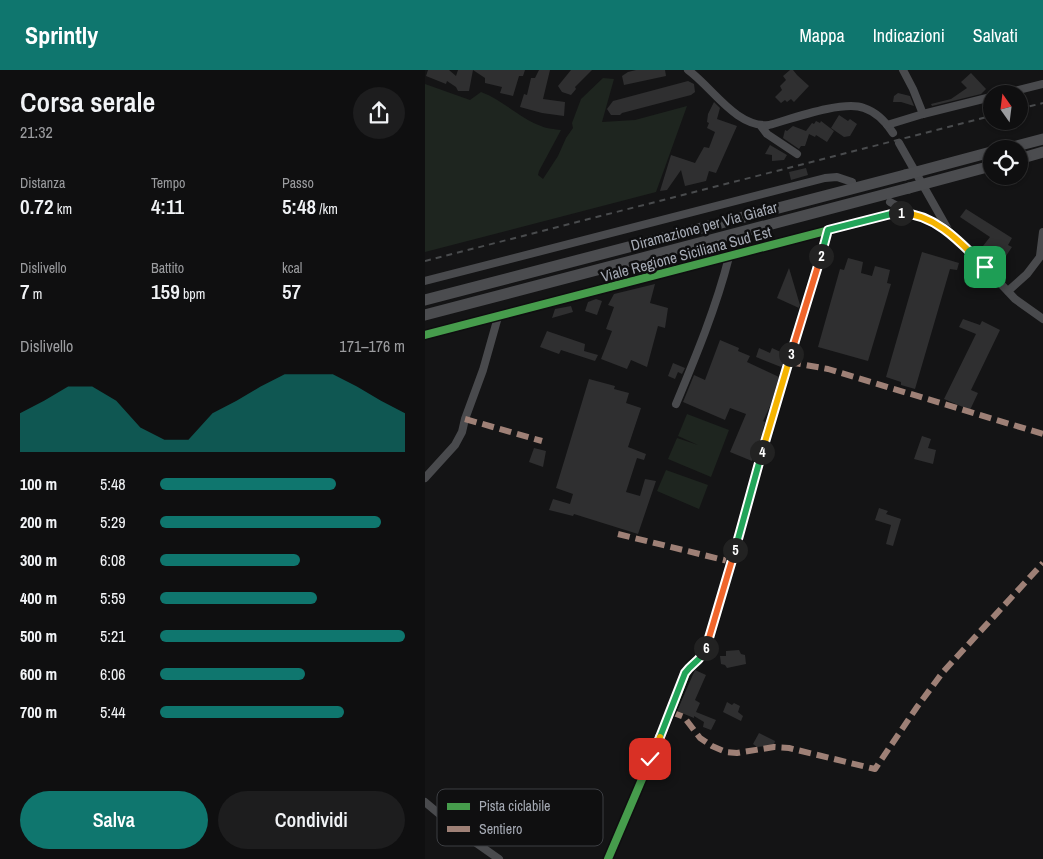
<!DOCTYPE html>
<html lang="it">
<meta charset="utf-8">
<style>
:root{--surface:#0f0f10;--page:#1d1d1e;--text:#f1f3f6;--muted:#9b9c9f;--line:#2f2f30;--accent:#0f766e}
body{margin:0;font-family:"Archivo Narrow",sans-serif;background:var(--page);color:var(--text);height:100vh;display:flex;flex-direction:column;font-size:19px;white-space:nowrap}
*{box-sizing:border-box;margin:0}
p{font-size:16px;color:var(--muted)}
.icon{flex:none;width:28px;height:28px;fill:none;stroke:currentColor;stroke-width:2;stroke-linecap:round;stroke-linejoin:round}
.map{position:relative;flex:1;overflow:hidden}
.details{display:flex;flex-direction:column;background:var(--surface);width:425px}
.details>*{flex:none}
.needle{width:32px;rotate:346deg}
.buttons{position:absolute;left:558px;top:15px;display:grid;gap:10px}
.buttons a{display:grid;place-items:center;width:45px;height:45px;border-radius:50%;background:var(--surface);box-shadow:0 1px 4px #0004,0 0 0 1px var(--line);font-size:25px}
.pin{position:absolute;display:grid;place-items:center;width:42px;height:42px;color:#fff;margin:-21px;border-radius:10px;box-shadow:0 2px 8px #0006}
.km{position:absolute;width:25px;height:25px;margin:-12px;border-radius:50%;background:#222;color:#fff;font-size:14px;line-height:25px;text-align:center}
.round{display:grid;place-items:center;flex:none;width:52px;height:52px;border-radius:26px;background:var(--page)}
.summary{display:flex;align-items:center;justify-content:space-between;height:85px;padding:0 20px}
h1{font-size:28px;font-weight:600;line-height:38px}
.stats{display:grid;grid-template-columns:repeat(3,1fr);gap:8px;height:85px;padding:5px 20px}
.stats div{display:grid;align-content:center}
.stats b{font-size:21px;font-weight:600}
.stats small{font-size:14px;font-weight:400}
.stats p{font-size:14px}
.chart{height:140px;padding:10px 20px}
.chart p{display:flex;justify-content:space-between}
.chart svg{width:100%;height:90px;margin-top:5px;fill:var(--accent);opacity:.7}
.primary-button{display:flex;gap:10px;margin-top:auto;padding:10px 20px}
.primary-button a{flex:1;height:58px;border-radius:30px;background:var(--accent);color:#fff;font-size:20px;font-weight:600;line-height:58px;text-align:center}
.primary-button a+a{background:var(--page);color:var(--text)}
ul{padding:0 20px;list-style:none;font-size:16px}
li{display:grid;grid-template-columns:80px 60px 1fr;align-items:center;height:38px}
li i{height:12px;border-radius:6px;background:var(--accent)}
header{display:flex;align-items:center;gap:30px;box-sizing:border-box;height:70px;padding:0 25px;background:var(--accent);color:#fff}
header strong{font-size:24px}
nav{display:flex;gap:28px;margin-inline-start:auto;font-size:18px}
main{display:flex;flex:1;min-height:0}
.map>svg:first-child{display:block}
.green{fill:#1e251f}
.building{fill:#2f2f30}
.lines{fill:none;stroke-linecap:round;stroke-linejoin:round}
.minor{stroke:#494a4d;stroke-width:8}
.highway{stroke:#4b4c4f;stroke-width:11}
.rail{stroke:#494b4d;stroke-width:2;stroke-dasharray:6 5;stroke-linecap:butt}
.highway-bridge{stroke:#4b4c4f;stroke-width:11}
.quiet{stroke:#9e8076;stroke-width:6;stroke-dasharray:12 6;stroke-linecap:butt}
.cycleway-casing{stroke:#0f0f10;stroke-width:11}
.cycleway{stroke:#469c4c;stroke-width:8}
.split-1-casing{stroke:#fff;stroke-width:10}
.split-2-casing{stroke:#fff;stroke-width:10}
.split-3-casing{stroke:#fff;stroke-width:10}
.split-4-casing{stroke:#fff;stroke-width:10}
.split-5-casing{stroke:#fff;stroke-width:10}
.split-6-casing{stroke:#fff;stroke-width:10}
.split-7-casing{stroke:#fff;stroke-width:10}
.split-8-casing{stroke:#fff;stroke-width:10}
.split-1{stroke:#f5b400;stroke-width:6}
.split-2{stroke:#22a559;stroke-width:6}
.split-3{stroke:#f0652b;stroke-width:6}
.split-4{stroke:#f5b400;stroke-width:6}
.split-5{stroke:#22a559;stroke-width:6}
.split-6{stroke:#f0652b;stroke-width:6}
.split-7{stroke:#22a559;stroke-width:6}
.split-8{stroke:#f5b400;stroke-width:6}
.labels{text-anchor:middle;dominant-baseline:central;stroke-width:5;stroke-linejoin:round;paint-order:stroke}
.street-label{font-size:15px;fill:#a6abb5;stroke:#0f0f10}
.key{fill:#0f0f10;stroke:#3c3e42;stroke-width:1}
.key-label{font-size:14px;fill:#a6abb5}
</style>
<header>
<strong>Sprintly</strong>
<nav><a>Mappa</a><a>Indicazioni</a><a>Salvati</a></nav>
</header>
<main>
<section class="details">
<div class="summary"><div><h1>Corsa serale</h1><p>21:32</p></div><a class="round"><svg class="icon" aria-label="share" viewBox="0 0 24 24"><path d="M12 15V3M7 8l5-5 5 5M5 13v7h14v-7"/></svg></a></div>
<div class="stats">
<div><p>Distanza</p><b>0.72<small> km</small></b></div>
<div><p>Tempo</p><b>4:11</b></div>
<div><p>Passo</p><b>5:48<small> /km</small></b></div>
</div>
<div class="stats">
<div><p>Dislivello</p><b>7<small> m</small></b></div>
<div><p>Battito</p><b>159<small> bpm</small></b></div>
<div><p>kcal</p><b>57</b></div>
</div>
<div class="chart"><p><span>Dislivello</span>171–176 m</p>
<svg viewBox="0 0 160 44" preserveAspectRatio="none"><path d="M0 44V25L10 19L20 12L30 12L40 19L50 32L60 38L70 38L80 25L90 19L100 12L110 6L120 6L130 6L140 12L150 19L160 25V44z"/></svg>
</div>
<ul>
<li><b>100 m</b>5:48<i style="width:72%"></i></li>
<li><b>200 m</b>5:29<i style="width:90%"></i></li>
<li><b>300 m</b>6:08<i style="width:57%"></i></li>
<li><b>400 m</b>5:59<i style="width:64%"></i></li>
<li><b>500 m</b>5:21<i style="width:100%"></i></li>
<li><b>600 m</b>6:06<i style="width:59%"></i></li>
<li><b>700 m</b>5:44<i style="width:75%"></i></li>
</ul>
<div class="primary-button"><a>Salva</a><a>Condividi</a></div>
</section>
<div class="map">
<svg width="618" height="789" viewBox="0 0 618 789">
<rect width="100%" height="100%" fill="#141415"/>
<!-- green -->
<g class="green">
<path d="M178,8L189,9L177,52L210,50L262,36L231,122L0,182V14L45,30L56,22C78,30 94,48 116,56C122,59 130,59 136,60L114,101L113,105L118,109L133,86L141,68L148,58L147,53L156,29Z"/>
<polygon points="262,344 304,360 286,407 243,389 252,368 273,375 253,366"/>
<polygon points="241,400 283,415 274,439 232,421"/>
</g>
<!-- building -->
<g class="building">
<polygon points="3,0 24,0 31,6 33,0 100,0 98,6 94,6 88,26 75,23 77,17 60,13 60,8 48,0 44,21 33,21 31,17 22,11 21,14 1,6"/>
<polygon points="114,0 125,0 118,29 140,32 139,46 117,43 95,37 99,24 102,25 106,8 110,8"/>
<polygon points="146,0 167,0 150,17 151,19 146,25 137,22 133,16"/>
<polygon points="211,0 240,0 241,6 199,15 197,6 203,2"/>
<polygon points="365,0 368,0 372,5 384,16 369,32 366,29 362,32 360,30 356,33 350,27 357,20 355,16 361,10 358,6"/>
<polygon points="546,3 561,19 556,24 507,36 506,34 526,29 542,18 536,12"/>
<polygon points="263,11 269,14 270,22 266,25 197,43 195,45 186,45 182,39 188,31"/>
<polygon points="473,23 485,26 489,36 476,32 468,32 469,26"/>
<polygon points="289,32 295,38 292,49 312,56 291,103 284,101 281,111 260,116 256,100 242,120 235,121 246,85 270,93 279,77 284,78 290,62 282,58 284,53 282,52 283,44"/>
<polygon points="414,45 423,51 425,49 432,54 425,66 419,67 406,58"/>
<polygon points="391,51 395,53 396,51 409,61 402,72 391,65 390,67 384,64 380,76 376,76 374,79 358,68 360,60 362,61 368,56 381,61 387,53 389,54"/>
<polygon points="345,75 362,85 359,90 347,91 347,85 340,84"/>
<polygon points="381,98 383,105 366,110 364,102"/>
<polygon points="541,139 587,168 583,175 587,177 577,192 570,185 571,183 558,176 565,167 535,147"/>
<polygon points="497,182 534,193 532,200 525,199 490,319 476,315 476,312 461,307"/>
<polygon points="423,188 438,192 436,203 447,206 450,196 465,200 462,213 466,214 443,291 393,277 415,199 419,200"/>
<polygon points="364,198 375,235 374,238 352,228"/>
<polygon points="230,214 225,233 243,238 240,258 233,256 222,297 206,290 202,299 176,289 187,261 181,259 189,237 183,235 189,224"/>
<polygon points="171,229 177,231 172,245 160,241 163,232"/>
<polygon points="146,236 148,242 127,248 130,239"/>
<polygon points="538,249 555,255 557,251 575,260 546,320 553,323 545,340 519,329 551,264 534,257"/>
<polygon points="122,261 160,274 159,281 173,285 170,291 136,280 134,284 115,277"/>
<polygon points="295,270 314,278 313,281 325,286 322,292 354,307 346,334 338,351 340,352 334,374 327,391 305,382 321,344 305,338 300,350 258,332 269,305 280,310"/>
<polygon points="334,278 345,283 347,278 360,284 357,296 356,297 331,287"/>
<polygon points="248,293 260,298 257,304 253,302 250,309 243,306"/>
<polygon points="164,309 190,316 189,319 204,323 201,333 216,338 203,377 221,384 219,390 212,388 201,422 215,426 220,409 231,411 213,464 149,444 148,446 124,440 128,429 145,434 148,424 131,418"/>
<polygon points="497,366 506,369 503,378 511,380 508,394 489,389"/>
<polygon points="109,378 121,381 118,397 104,392"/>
<polygon points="454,438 463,441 461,444 476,449 468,476 461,474 466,455 450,450"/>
<polygon points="314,580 316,584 320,585 321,594 302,598 300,595 296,594 295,586 301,586 301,581"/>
<polygon points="270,600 281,605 270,630 275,633 271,642 291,650 286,660 278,657 279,652 269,646 269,648 252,641"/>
<polygon points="302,632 307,635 309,633 315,636 313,642 318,646 316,651 298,642"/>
<polygon points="334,663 350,671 349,675 332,677 328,674"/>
</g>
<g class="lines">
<!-- minor -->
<g class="minor">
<path d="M263,0C287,17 311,58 344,55C366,49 418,30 439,38C451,42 461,52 468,63"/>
<polyline points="478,0 488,19 498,44"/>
<polyline points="577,24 618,14"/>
<polyline points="462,55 498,44 566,27"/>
<polyline points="336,56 342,64 372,84"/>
<polyline points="474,73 525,163 560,197 590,229 618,249"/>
<polyline points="465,132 483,142"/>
<polyline points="615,186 618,162"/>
<polyline points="0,211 400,108 412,107 427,112"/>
<polyline points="583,221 602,204 618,183"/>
<path d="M0,265L466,144C489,141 506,151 525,163"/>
<path d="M251,334C271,286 291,238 304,187"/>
<polyline points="0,408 30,375 37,362 40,349 58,300 73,247"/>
<polyline points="0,732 37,763 74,789"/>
<polyline points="183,789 249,634 261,603 266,595 277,587 284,570 336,387 403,160"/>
</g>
<!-- highway -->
<g class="highway">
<polyline points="580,79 618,69"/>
<polyline points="594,89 618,82"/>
<polyline points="0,230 480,105"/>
<polyline points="0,245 484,118"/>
</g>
<!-- rail -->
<g class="rail">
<polyline points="594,39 618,33"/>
<polyline points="0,191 566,46"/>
</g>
<!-- highway-bridge -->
<g class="highway-bridge">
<polyline points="480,105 566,82"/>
<polyline points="484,118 566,96"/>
</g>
<!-- quiet -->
<g class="quiet">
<polyline points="364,292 403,299 618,364"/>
<polyline points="40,349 117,371"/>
<polyline points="193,464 307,492"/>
<polyline points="246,642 259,647 275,668 287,676 301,682 312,683 349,677 364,678 450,699 492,637 518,602 618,493"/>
</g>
<defs>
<g id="cycleway">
<path d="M0,265L466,144C489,141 506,151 525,163"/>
<polyline points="183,789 249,634 261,603 266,595 277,587 284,570 336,387 403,160"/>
</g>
</defs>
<!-- cycleway casing -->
<use href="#cycleway" class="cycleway-casing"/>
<!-- cycleway -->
<use href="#cycleway" class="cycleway"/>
</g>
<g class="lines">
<defs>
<path id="split-1" d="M476,143C511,144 537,174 560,197"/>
<polyline id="split-2" points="396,186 403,160 466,144 476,143"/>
<polyline id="split-3" points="366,284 396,186"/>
<polyline id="split-4" points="337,382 366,284"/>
<polyline id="split-5" points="310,480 337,382"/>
<polyline id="split-6" points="281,578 310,480"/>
<path id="split-7" d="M235,667L260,603C268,592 276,591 281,578"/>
<polyline id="split-8" points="225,689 235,667"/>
</defs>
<!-- split-1 casing -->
<use href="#split-1" class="split-1-casing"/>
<!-- split-2 casing -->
<use href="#split-2" class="split-2-casing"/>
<!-- split-3 casing -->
<use href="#split-3" class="split-3-casing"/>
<!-- split-4 casing -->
<use href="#split-4" class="split-4-casing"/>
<!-- split-5 casing -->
<use href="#split-5" class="split-5-casing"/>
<!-- split-6 casing -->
<use href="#split-6" class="split-6-casing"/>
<!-- split-7 casing -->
<use href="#split-7" class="split-7-casing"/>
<!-- split-8 casing -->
<use href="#split-8" class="split-8-casing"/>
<!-- split-1 -->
<use href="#split-1" class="split-1"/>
<!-- split-2 -->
<use href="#split-2" class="split-2"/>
<!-- split-3 -->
<use href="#split-3" class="split-3"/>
<!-- split-4 -->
<use href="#split-4" class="split-4"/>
<!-- split-5 -->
<use href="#split-5" class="split-5"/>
<!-- split-6 -->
<use href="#split-6" class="split-6"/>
<!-- split-7 -->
<use href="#split-7" class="split-7"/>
<!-- split-8 -->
<use href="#split-8" class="split-8"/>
</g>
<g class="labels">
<!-- street labels -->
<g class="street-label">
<text transform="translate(279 156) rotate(-15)">Diramazione per Via Giafar</text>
<text transform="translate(261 184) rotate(-15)">Viale Regione Siciliana Sud Est</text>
</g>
</g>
<!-- legend -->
<rect x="12" y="719" width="166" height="57" rx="8" class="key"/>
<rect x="22" y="733" width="23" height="7" fill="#469c4c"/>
<rect x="22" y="756" width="23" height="6" fill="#9e8076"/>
<g class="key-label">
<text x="54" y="741">Pista ciclabile</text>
<text x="54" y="764">Sentiero</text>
</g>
</svg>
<div class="buttons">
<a><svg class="needle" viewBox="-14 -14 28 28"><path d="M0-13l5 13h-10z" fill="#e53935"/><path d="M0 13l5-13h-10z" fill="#9b9c9f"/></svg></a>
<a><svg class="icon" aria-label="locate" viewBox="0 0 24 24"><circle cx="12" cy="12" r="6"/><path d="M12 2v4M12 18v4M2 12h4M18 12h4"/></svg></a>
</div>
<div class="pin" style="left:560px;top:197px;background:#1e9e55"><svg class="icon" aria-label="arrive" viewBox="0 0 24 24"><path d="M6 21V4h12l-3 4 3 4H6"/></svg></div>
<div class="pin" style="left:225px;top:689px;background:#d93025"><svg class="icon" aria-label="check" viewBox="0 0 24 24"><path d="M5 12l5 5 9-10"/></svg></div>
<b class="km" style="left:476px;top:143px">1</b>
<b class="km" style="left:396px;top:186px">2</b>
<b class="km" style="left:366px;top:284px">3</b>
<b class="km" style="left:337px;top:382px">4</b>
<b class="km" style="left:310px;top:480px">5</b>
<b class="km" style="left:281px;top:578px">6</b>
</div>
</main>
